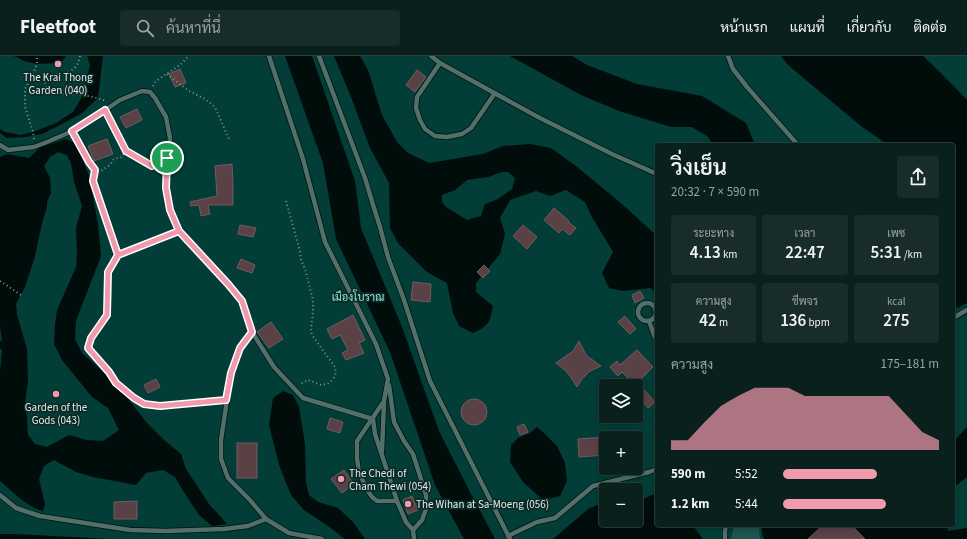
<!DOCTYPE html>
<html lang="th">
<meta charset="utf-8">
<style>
:root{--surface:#0a201c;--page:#182d29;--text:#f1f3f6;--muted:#99a3a3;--line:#2a3e3b;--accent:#f29aad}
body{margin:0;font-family:"Source Sans 3",Sarabun,sans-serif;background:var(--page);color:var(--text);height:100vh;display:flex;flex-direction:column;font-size:15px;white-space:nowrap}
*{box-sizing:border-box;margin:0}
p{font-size:13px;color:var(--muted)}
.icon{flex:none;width:22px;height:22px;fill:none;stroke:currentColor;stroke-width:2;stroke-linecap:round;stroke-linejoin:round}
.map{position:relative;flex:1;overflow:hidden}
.drawer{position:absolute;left:655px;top:87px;width:300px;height:384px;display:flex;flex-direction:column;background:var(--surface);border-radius:4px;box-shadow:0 2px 6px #0003,0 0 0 1px var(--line)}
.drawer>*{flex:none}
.buttons{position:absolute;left:599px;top:323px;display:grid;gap:8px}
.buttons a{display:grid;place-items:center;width:44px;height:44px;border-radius:4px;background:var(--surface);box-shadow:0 2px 6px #0003,0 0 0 1px var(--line);font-size:20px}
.pin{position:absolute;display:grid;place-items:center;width:34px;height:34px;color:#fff;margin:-17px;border:2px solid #fff;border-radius:50%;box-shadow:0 1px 4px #0007}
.round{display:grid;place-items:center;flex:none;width:42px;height:42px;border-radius:4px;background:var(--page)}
.overview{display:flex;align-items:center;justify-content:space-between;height:68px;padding:0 16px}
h1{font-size:22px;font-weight:600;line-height:30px}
.stats{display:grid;grid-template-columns:repeat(3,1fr);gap:6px;height:68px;padding:4px 16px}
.stats div{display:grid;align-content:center;border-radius:4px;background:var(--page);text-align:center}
.stats b{font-size:17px;font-weight:600}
.stats small{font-size:11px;font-weight:400}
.stats p{font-size:11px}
.chart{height:112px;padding:8px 16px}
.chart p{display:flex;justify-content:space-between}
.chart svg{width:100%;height:72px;margin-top:4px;fill:var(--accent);opacity:.7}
ul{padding:0 16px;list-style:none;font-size:13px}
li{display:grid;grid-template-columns:64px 48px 1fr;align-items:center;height:30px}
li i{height:10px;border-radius:5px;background:var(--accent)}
header{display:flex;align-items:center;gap:24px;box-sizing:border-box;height:56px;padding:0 20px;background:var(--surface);border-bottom:1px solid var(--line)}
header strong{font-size:19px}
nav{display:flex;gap:22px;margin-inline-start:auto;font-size:14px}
.search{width:280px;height:36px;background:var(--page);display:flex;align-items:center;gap:10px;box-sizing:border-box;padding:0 14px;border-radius:4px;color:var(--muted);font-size:15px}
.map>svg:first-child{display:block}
.green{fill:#023d37;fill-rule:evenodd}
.forest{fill:#1e554e}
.water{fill:#010d0b;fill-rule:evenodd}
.building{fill:#5a4146;stroke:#755a5f}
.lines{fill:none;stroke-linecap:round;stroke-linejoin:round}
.lane-casing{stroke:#00120f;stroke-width:6}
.path{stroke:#7f9591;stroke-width:2;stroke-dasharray:1 3;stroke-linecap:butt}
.lane{stroke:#526f6a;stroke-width:4.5}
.route-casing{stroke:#fff;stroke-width:8}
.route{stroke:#f29aad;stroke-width:5}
.poi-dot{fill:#f29aad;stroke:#0d2a26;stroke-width:1.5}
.labels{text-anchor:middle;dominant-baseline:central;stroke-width:3.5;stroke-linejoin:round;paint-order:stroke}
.poi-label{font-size:11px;fill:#ddedea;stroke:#0d2a26}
.park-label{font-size:11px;fill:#8de7da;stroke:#0d2a26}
</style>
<header>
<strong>Fleetfoot</strong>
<div class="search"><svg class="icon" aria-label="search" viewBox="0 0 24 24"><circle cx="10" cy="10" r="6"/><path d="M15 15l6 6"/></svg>ค้นหาที่นี่</div>
<nav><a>หน้าแรก</a><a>แผนที่</a><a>เกี่ยวกับ</a><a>ติดต่อ</a></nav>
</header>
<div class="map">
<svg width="967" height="483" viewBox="0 0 967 483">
<rect width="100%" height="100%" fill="#0d2a26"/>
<!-- green -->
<path class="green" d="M0,0H967V483H0ZM657,89H953V469H657ZM606,330H636V360H606ZM606,382H636V412H606ZM606,434H636V464H606Z"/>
<!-- forest -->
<polygon class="forest" points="734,469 759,469 760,483 731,483"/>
<!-- water -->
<g class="water">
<polygon points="14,0 66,0 61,7 37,8 24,5"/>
<polygon points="87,0 103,0 98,42 82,57 64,67 42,78 26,81 7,82 0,77 0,73 5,76 21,79 33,76 56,67 73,56 83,39 90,9"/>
<polygon points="285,0 312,0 355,125 361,172 402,271 439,375 469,434 495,483 464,483 435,429 390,296 336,183 323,107"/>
<path d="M334,0H360L368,14L382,59L397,86L408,97L429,107L483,98L503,90L530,88L551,92L576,110L622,148L657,180V239L651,232L623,235L609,232L602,217L613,196L592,161L585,146L566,134L550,140L536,135L510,144L500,162L505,178L500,198L476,227V236L493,250C490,266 489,270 473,277L459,270L453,257L447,227L427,216L398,187L390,172L389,127L370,92L351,41ZM502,116H508L515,122L512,133L498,143L485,148L481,160L467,164L446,151L442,146V139L455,134L467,124L488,121Z"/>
<polygon points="510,0 572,0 587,9 637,28 702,40 746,67 755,89 714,89 707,80 692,71 671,71 619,55 581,39"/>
<polygon points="781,0 923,0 941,17 967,44 967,247 958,252 953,248 953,89 888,89 861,70 788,9"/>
<path d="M66,83L77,88L89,120L98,168L101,200L76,265L75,283L82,297L116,327L147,367L163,383L181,398L186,413L209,448L227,468L212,470L199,459L182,433L175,421L163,414L146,417L136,429L93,421L76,416L54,404L44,410L39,423L45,448L43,455C27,451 13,436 0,425V316L2,293H0V285H2L0,271V101L7,98L29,102L39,92ZM58,96L67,99L71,107L74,126L82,150L76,172L77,196L76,211L57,254L55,269L54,288L62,304L92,341L108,352L119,374L103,385L87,384L69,379L47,391L35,388L28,379L27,362L25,346L28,326L27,293L17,259L16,248L25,231L35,200L42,167L47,151V146L51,137L50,122L44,110L50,101Z"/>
<polygon points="283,335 293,339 299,351 305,388 306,427 309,439 318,446 338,452 353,466 365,483 345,483 328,470 304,454 291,439 279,409 269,369 273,342"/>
<polygon points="537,371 545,378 557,390 565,407 567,425 560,440 543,444 523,426 510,406 511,389 518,382 530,377"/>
<polygon points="967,371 967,421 953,432 953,386"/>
<polygon points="657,437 657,469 693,469 696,474 703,483 553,483 588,453 597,449 606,448 606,464 636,464 636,446"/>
<polygon points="762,469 947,469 948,475 967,472 967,483 764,483 762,478"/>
<polygon points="0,478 15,478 110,483 0,483"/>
</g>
<!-- building -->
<g class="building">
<polygon points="180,13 186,27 175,31 169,18"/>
<polygon points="417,14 426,21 415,36 406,29"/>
<polygon points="137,53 142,64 126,72 120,61"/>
<polygon points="107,83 113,98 94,105 88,90"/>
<polygon points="232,108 233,128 233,149 208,149 210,158 201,160 199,149 191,150 190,146 217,140 215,110"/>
<polygon points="554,152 569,165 568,166 576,172 570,179 562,173 559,177 544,164"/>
<polygon points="240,169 256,172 253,181 238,178"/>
<polygon points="523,169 537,181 527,193 513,180"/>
<polygon points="241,203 255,209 252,217 237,212"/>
<polygon points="484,209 490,215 483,222 477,216"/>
<polygon points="413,226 431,228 430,246 411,244"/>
<polygon points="640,235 644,242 635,247 632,239"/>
<polygon points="353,259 365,284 359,287 364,297 346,304 342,297 348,294 340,279 332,283 327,273"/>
<polygon points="625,260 636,273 630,278 618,266"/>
<polygon points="271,266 283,283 269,292 257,276"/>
<polygon points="579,285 584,295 587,300 601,310 590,315 582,323 577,331 570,320 565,314 556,307 573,295"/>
<polygon points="637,294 653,311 635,329 622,316 618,320 610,311 617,305 620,309"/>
<polygon points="156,323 160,331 148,337 144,329"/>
<polygon points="644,334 655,346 648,352 637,339"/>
<circle cx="474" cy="356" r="13"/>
<polygon points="330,362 343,366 340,377 327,373"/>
<polygon points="524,368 528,376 520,379 517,371"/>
<polygon points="606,381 606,399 579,401 578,383"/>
<rect x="237" y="387" width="20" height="35"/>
<polygon points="344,414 354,428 342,437 331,423"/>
<polygon points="412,440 418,454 408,458 403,444"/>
<polygon points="137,445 137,463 114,463 114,446"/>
<polygon points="823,469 851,469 865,483 808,483"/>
</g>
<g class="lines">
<defs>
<g id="lane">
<polyline points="269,0 303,103 325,186 376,288 388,323 384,345 357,385 357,402 359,417 368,435 372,441 377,445 397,445"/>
<polyline points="319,0 365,122 374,152 380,171 388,201 404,244 430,325 510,483"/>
<polyline points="431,0 440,7 538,61 612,98 657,118"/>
<polyline points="728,0 733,13 747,31 798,89"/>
<polyline points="440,7 417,41 416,52 420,64 425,73 435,80 447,81 462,78 471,72 495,37"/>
<polyline points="0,89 8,94 34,91 47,86 75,74 98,59 120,44 142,35 150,36 155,42 166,61 170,82 167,107 166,132 170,154 180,176 228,228 241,245 252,276 274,311 303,342 373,363"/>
<circle cx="647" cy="256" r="9"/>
<polyline points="953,262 967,254"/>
<polyline points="649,265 654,279 657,284"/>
<polyline points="252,276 240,292 231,317 221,384 221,403 228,422 249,443 266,463 289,477 322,483"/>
<polyline points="389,329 394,366 404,385 413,398 426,439 426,453 422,464 413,474"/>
<polyline points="373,363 375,378 397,445 406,466 413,474 414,483"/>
<polyline points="382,395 384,347"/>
<polyline points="0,439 16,452 40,460 130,474 166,475 224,473 248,470 266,463"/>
<polyline points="508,480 537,466 555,462 593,430 649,416 657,413"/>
<polyline points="725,483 725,475 726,469"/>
</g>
</defs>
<!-- lane casing -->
<use href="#lane" class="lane-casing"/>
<!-- path -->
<g class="path">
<path d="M80,0C79,5 77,11 73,13C71,15 67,16 64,17C57,19 45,17 45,28C45,30 46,31 48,33C57,39 71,38 81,39C90,40 98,42 106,45"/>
<polyline points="167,18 189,35 205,43 215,51 229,83"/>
<polyline points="153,30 156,25 180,9 189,0"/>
<polyline points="108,61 127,95 152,110 161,105"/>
<polyline points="75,81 89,106 95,114"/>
<polyline points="34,83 33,76 25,51 25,33 33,18 37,8 37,0"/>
<path d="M286,145L300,195L301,204L305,213L313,244V256L311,272L312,279L335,311C337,319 333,325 327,328L321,329L308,324L300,328"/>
<polyline points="173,178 118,199 108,216 107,259 91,282 88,292 109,316 116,327 134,342 144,348 160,350 220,345"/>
<polyline points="118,199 93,125 95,114 101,115 110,109 114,103 122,101 126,94"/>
<polyline points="0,225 21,239"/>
</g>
<!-- lane -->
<use href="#lane" class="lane"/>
</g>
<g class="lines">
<defs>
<polyline id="route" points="167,102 152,110 126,95 105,54 72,75 89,106 95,114 93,125 118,199 179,175 228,228 242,245 252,276 240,292 231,317 226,344 160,350 144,348 134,342 116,327 109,316 88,292 91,282 107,259 108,216 118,199 179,175 170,154 166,132 167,102"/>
</defs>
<!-- route casing -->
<use href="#route" class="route-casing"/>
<!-- route -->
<use href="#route" class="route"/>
</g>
<!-- markers -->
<g class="poi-dot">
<circle cx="58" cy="8" r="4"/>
<circle cx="56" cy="338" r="4"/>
<circle cx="341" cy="423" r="4"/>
<circle cx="408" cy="448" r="4"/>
</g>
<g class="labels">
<!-- poi labels -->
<g class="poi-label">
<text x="58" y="21">The Krai Thong<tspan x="58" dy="13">Garden (040)</tspan></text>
<text x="56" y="351">Garden of the<tspan x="56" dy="13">Gods (043)</tspan></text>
<text x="349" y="417" text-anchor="start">The Chedi of<tspan x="349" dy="13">Cham Thewi (054)</tspan></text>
<text x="416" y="448" text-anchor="start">The Wihan at Sa-Moeng (056)</text>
</g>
<!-- park labels -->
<g class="park-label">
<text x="358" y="241">เมืองโบราณ</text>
</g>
</g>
</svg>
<div class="buttons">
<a><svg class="icon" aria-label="layers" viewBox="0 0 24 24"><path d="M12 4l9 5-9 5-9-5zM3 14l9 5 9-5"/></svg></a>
<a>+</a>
<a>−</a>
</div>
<div class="pin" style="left:167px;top:102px;background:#1e9e55"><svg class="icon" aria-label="arrive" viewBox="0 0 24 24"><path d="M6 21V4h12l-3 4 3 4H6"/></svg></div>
<section class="drawer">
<div class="overview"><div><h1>วิ่งเย็น</h1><p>20:32 · 7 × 590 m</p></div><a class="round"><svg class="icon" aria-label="share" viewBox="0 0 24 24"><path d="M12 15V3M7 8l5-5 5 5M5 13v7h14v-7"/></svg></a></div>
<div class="stats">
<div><p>ระยะทาง</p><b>4.13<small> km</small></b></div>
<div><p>เวลา</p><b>22:47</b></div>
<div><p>เพซ</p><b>5:31<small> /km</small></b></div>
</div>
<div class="stats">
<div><p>ความสูง</p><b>42<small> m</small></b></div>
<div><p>ชีพจร</p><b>136<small> bpm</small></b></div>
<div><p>kcal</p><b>275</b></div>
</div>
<div class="chart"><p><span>ความสูง</span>175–181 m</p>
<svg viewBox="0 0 160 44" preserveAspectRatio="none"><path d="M0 44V38L10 38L20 27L30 17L40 11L50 6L60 6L70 6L80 11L90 11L100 11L110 11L120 11L130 11L140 22L150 33L160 38V44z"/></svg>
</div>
<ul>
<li><b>590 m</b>5:52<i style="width:60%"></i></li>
<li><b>1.2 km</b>5:44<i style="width:66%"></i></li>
</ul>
</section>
</div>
